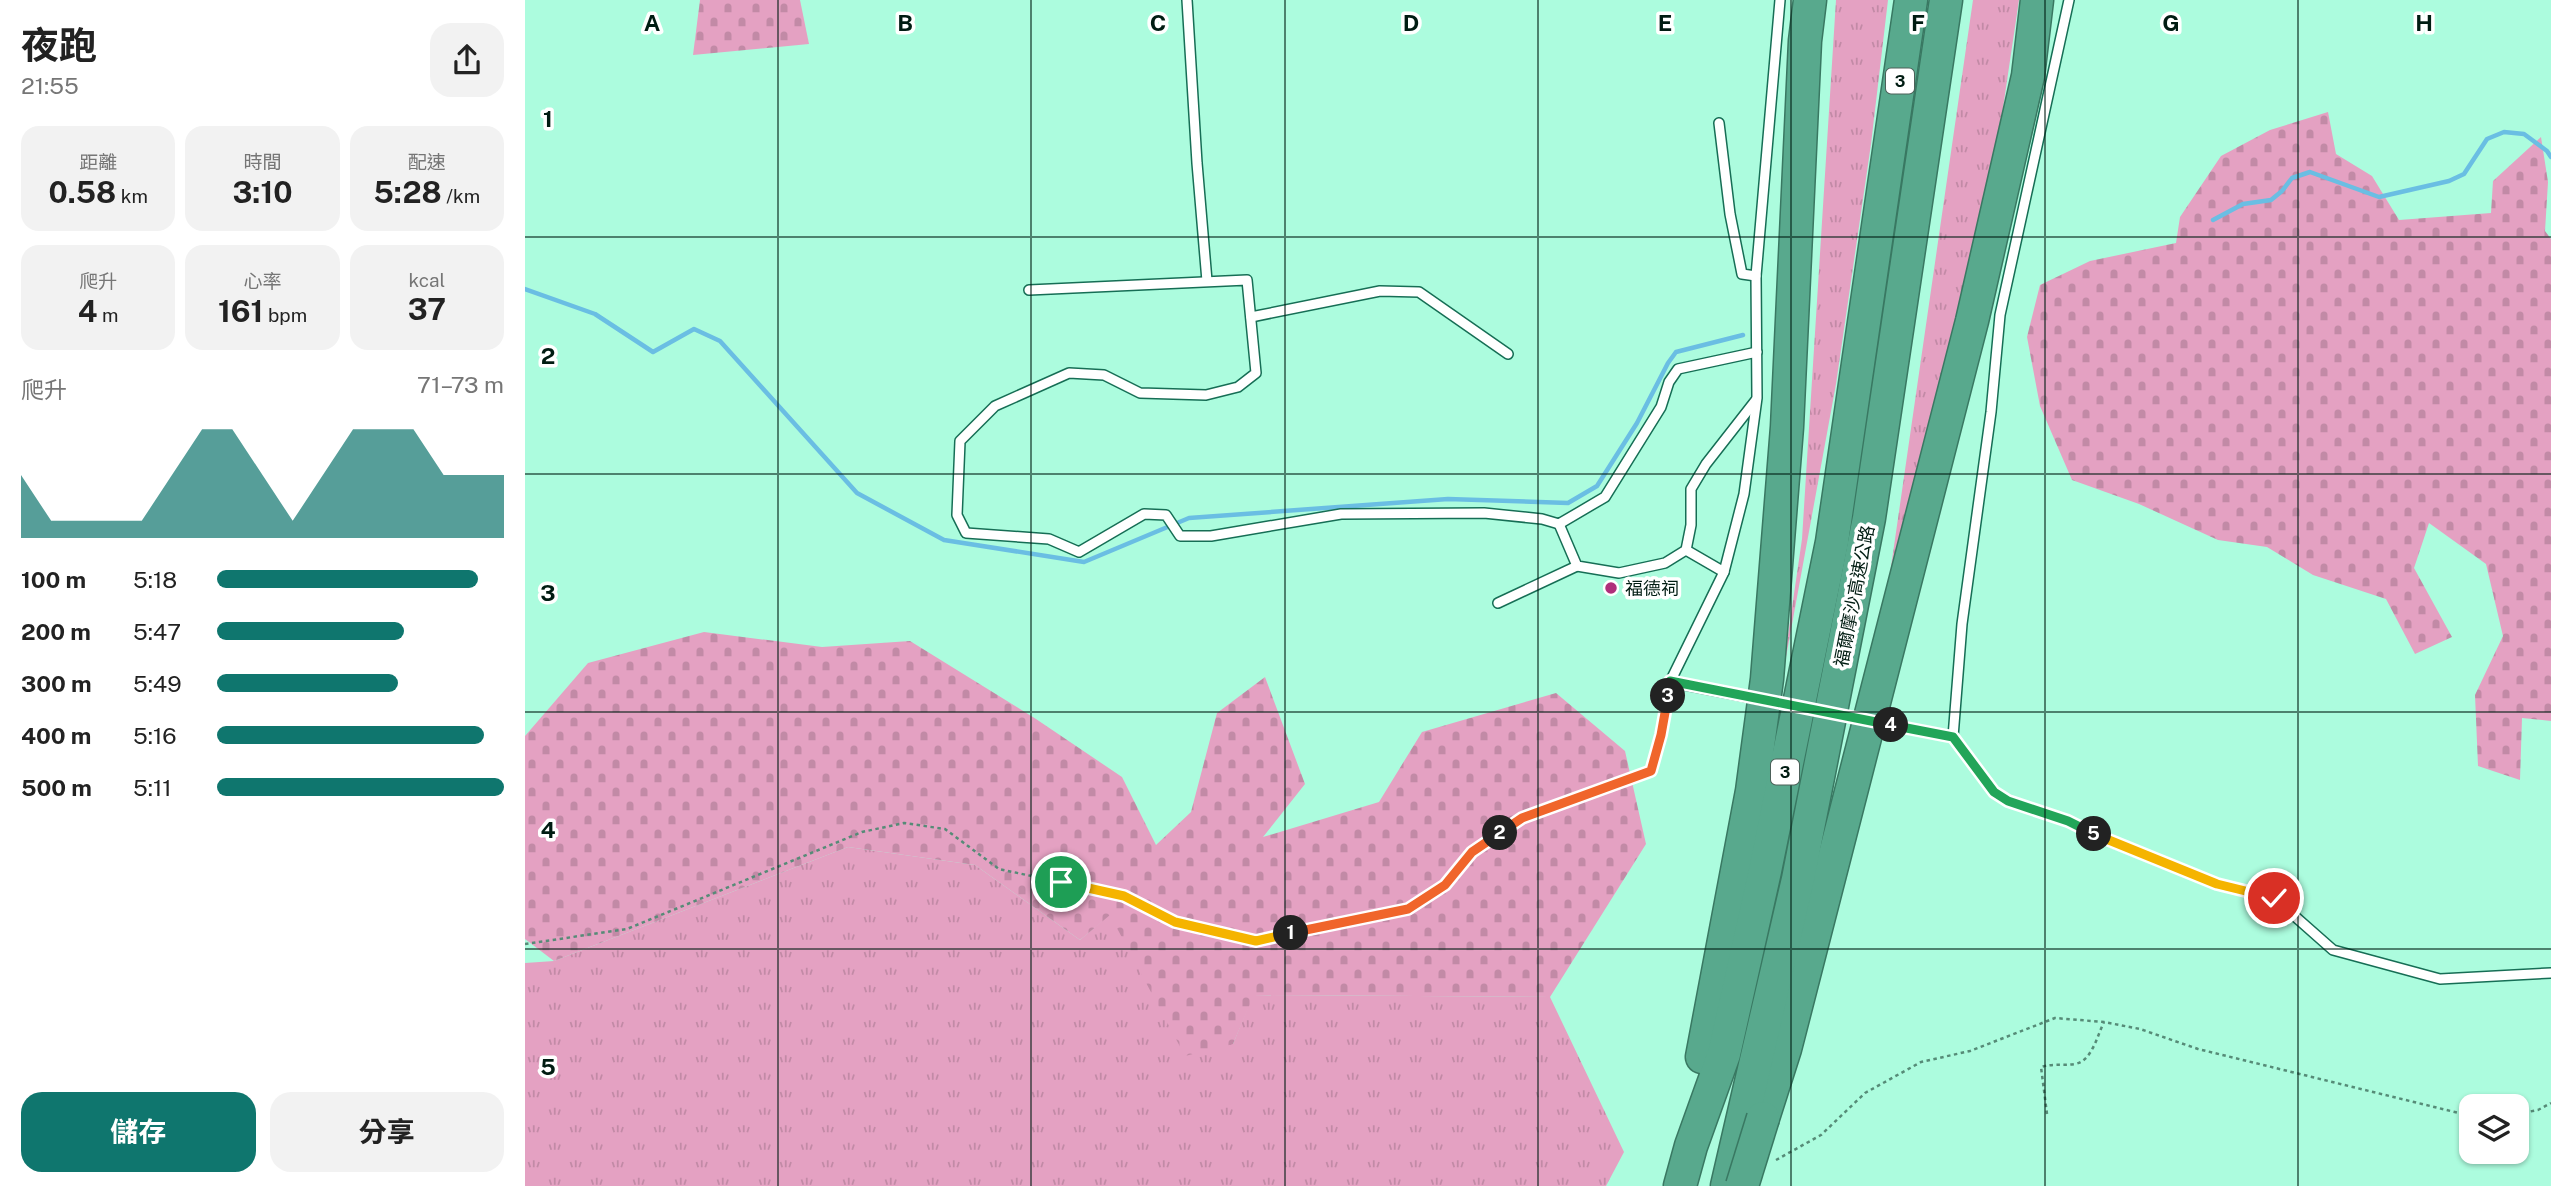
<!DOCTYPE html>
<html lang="zh-TW">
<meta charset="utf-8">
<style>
:root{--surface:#fff;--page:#f2f2f2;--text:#222;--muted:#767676;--accent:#0f766e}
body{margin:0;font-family:"Public Sans","Noto Sans TC",sans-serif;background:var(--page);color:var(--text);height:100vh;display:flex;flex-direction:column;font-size:26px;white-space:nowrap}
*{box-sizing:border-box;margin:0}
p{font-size:23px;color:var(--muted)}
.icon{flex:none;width:38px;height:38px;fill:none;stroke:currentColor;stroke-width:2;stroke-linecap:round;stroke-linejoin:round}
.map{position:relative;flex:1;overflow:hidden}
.details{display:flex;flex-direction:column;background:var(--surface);width:525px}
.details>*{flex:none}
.controls{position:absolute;left:1934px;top:1094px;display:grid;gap:14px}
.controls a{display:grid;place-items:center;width:70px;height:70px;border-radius:14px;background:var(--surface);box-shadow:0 2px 5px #0004;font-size:35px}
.pin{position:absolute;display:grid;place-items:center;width:60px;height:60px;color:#fff;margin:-30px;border:4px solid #fff;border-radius:50%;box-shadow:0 2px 7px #0007}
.km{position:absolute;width:35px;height:35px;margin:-18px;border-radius:50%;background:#222;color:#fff;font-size:19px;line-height:35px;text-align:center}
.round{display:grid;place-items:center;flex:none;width:74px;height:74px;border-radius:21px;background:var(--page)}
.head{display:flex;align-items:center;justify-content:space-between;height:119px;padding:0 21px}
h1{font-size:38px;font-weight:700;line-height:52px}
.stats{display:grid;grid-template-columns:repeat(3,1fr);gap:10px;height:119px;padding:7px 21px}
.stats div{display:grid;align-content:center;border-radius:18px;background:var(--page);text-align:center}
.stats b{font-size:30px;font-weight:700}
.stats small{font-size:19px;font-weight:400}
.stats p{font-size:19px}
.chart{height:196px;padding:14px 21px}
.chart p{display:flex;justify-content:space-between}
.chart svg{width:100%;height:126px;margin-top:7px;fill:var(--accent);opacity:.7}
.button{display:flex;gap:14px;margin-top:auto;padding:14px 21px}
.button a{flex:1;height:80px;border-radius:21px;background:var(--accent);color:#fff;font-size:28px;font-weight:700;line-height:80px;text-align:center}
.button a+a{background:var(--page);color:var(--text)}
ul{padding:0 21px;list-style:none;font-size:23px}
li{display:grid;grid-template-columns:112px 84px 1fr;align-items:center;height:52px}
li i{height:18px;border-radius:9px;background:var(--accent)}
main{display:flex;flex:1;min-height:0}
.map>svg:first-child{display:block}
.grass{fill:url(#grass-tufts)}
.cemetery{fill:url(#cemetery-stones)}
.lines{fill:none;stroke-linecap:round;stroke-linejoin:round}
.stream{stroke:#6abee3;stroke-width:4.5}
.lane-casing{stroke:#166e55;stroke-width:12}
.highway-casing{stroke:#397862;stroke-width:35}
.path{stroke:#568b77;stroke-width:2.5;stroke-dasharray:3.5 3.5;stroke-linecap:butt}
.lane{stroke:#fff;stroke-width:9}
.highway{stroke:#58a98d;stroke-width:32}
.lane-bridge-casing{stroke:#166e55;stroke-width:12;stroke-linecap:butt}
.highway-bridge-casing{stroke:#397862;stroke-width:35;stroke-linecap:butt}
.lane-bridge{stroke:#fff;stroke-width:9}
.highway-bridge{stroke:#58a98d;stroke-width:32}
.split-1-casing{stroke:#fff;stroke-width:14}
.split-2-casing{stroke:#fff;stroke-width:14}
.split-3-casing{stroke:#fff;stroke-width:14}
.split-4-casing{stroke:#fff;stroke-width:14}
.split-5-casing{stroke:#fff;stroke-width:14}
.split-6-casing{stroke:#fff;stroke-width:14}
.split-1{stroke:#f5b400;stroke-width:9}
.split-2{stroke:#f0652b;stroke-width:9}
.split-3{stroke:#f0652b;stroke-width:9}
.split-4{stroke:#22a559;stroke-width:9}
.split-5{stroke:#22a559;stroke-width:9}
.split-6{stroke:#f5b400;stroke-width:9}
.grid{fill:none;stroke:#001c12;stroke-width:2;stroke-opacity:0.55}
.poi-dot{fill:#af2f7b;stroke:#fff;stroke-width:2.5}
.labels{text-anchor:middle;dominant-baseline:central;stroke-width:7;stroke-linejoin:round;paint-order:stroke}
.shield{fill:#fff;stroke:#4c6059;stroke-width:2}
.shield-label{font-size:16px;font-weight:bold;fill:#001c12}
.poi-label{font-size:18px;fill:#001c12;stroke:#fff;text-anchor:start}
.street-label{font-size:18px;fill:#001c12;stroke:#fff}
.grid-label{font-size:23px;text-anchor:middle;font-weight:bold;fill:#001c12;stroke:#fff;stroke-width:7;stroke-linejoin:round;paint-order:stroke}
</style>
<main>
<section class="details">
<div class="head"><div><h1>夜跑</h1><p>21:55</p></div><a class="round"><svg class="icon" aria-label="share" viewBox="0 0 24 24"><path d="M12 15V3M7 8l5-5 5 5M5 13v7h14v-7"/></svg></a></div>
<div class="stats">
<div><p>距離</p><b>0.58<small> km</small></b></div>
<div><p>時間</p><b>3:10</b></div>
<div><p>配速</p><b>5:28<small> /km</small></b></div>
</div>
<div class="stats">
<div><p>爬升</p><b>4<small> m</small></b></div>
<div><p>心率</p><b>161<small> bpm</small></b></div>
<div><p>kcal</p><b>37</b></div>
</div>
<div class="chart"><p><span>爬升</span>71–73 m</p>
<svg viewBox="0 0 160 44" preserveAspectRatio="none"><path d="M0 44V22L10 38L20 38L30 38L40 38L50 22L60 6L70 6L80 22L90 38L100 22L110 6L120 6L130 6L140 22L150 22L160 22V44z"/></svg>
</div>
<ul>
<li><b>100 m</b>5:18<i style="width:91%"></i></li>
<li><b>200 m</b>5:47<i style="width:65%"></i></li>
<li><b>300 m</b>5:49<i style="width:63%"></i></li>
<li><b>400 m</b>5:16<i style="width:93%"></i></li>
<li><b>500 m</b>5:11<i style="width:100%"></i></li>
</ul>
<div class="button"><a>儲存</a><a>分享</a></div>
</section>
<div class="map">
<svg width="2026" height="1186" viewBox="0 0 2026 1186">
<defs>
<pattern id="grass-tufts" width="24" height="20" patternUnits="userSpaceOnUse" patternTransform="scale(1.75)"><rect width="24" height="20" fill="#e4a1c2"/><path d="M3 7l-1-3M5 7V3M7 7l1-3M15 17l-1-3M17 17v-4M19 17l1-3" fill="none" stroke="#c28aa6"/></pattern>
<pattern id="cemetery-stones" width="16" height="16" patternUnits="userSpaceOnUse" patternTransform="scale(1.75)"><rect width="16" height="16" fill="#e4a1c2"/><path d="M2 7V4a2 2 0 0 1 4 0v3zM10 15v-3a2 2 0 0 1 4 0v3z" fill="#c28aa6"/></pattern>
</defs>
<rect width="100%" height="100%" fill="#acfcde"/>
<!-- grass -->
<g class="grass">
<polygon points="1311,0 1363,0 1346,144 1311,384 1255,690 1277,539"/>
<polygon points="1448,0 1494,0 1468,175 1416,389 1376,530 1357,629"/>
<polygon points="323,847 450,865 555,940 585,914 708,1044 728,995 1025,997 1099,1152 1081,1186 0,1186 0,963 29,961"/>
</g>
<!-- cemetery -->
<g class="cemetery">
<polygon points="175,0 275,0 284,44 168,55"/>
<polygon points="1803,112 1811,154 1847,176 1874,220 1966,213 1968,181 2016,137 2023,182 2020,231 2026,239 2026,721 1997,718 1995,780 1953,766 1950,695 1978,636 1961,564 1904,523 1889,568 1927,637 1890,654 1861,599 1788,575 1742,547 1693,540 1614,504 1547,480 1515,406 1502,337 1515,285 1565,261 1651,243 1655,217 1696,156 1745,130"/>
<polygon points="179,632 297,647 385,641 511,719 597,777 631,845 666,812 692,713 740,677 780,784 738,837 854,802 897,732 1031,693 1100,751 1121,844 1025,997 729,995 708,1044 660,1056 585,915 555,940 450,865 323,847 29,961 0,939 0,736 63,663"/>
</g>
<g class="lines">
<!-- stream -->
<g class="stream">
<polyline points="1688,220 1718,204 1746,200 1757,191 1767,178 1785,172 1854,197 1924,181 1939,174 1962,139 1979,132 1999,134 2022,151 2026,157"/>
<polyline points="0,289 70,314 128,352 169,329 195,341 332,493 419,540 559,562 664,518 923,499 1043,503 1072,486 1112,423 1143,363 1151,352 1218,335"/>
</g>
<defs>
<g id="lane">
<polyline points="662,0 672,163 682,281"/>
<polyline points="1544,0 1475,315 1466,412 1437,624 1428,737 1469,792 1483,801 1543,821 1575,837 1692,884 1749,898 1808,950 1915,979 2026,973"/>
<polyline points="1194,123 1205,214 1217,274 1231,276"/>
<polyline points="504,290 722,280 731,373 713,387 681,395 615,393 579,375 544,373 470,406 435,441 432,515 441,533 524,539 554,552 619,514 641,515 655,536 686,536 816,514 959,513 1017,519 1034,524 1080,497 1136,407 1144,382 1153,369 1232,352"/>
<polyline points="726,317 855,291 894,292 983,354"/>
<polyline points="1034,524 1052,566 1094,573 1140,563 1161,550 1166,525 1166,489 1181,464 1231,400"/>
<polyline points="1161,550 1199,572"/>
<polyline points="973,603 1052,566"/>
<polyline points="1145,682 1199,572 1219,494 1232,398 1231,276 1255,0"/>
</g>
<g id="highway">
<polyline points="1177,1057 1227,791 1242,679 1262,427 1280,41 1285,0"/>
<polyline points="1238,1118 1260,1049 1447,321 1503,76 1512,0"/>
<polyline points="1155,1186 1166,1146 1199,1054 1240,871 1307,542 1386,0"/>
<polyline points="1202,1186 1273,879 1344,518 1421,0"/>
</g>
</defs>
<!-- lane casing -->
<use href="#lane" class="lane-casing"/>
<!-- highway casing -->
<use href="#highway" class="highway-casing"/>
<!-- path -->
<g class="path">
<polyline points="0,944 102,929 337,832 379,823 420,829 474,869 599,896 650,922 731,941 883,909 920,885 947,852 997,818 1126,771 1137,735 1143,695"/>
<path d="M1522,1114L1516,1067C1529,1063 1538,1066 1550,1064C1567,1061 1572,1036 1579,1022"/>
<polyline points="1992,1114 2013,1110 2026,1103"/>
<polyline points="1251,1160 1296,1135 1340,1093 1396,1062 1445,1051 1530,1018 1579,1022 1615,1029 1673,1049 1946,1116"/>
</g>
<!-- lane -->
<use href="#lane" class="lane"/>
<!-- highway -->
<use href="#highway" class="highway"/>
<defs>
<polyline id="lane-bridge" points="1145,682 1428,737"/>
<polyline id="highway-bridge" points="1217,1186 1238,1118"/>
</defs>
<!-- lane-bridge casing -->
<use href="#lane-bridge" class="lane-bridge-casing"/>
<!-- highway-bridge casing -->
<use href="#highway-bridge" class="highway-bridge-casing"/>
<!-- lane-bridge -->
<use href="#lane-bridge" class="lane-bridge"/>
<!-- highway-bridge -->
<use href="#highway-bridge" class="highway-bridge"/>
</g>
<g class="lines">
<defs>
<polyline id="split-1" points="536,882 599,896 650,922 731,941 766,933"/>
<polyline id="split-2" points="766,933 883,909 920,885 947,852 975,833"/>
<polyline id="split-3" points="975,833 997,818 1126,771 1136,735 1143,696"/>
<polyline id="split-4" points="1143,696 1145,681 1366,725"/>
<polyline id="split-5" points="1366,725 1428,737 1469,792 1483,801 1543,821 1569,834"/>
<polyline id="split-6" points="1569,834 1692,884 1749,898"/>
</defs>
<!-- split-1 casing -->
<use href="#split-1" class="split-1-casing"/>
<!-- split-2 casing -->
<use href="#split-2" class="split-2-casing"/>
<!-- split-3 casing -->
<use href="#split-3" class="split-3-casing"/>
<!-- split-4 casing -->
<use href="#split-4" class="split-4-casing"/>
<!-- split-5 casing -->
<use href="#split-5" class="split-5-casing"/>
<!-- split-6 casing -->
<use href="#split-6" class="split-6-casing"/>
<!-- split-1 -->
<use href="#split-1" class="split-1"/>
<!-- split-2 -->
<use href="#split-2" class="split-2"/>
<!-- split-3 -->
<use href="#split-3" class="split-3"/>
<!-- split-4 -->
<use href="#split-4" class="split-4"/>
<!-- split-5 -->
<use href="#split-5" class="split-5"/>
<!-- split-6 -->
<use href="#split-6" class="split-6"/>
</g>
<!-- grid -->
<path class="grid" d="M253,0V1186M506,0V1186M760,0V1186M1013,0V1186M1266,0V1186M1520,0V1186M1773,0V1186M0,237H2026M0,474H2026M0,712H2026M0,949H2026"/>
<!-- markers -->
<circle class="poi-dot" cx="1086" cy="588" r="7"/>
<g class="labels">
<!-- shield labels -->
<g class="shield">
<rect x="1361" y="68.5" width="28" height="25" rx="5"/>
<rect x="1246" y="759.5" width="28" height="25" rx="5"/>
</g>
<g class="shield-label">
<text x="1375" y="81">3</text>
<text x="1260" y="772">3</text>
</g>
<!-- poi labels -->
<g class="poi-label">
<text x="1100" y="588">福德祠</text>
</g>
<!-- street labels -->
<g class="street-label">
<text transform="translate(1329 596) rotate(-79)">福爾摩沙高速公路</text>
</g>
</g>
<g class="grid-label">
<text x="127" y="31">A</text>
<text x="380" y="31">B</text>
<text x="633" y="31">C</text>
<text x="886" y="31">D</text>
<text x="1140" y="31">E</text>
<text x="1393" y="31">F</text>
<text x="1646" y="31">G</text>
<text x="1899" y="31">H</text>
<text x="23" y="127">1</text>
<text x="23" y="364">2</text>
<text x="23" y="601">3</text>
<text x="23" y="838">4</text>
<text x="23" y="1075">5</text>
</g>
</svg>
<div class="controls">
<a><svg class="icon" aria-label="layers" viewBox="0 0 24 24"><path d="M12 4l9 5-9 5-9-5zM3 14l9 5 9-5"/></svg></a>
</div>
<div class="pin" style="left:536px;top:882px;background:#1e9e55"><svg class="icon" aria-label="arrive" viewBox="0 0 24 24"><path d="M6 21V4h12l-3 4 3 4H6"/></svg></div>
<div class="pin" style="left:1749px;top:898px;background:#d93025"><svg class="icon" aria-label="check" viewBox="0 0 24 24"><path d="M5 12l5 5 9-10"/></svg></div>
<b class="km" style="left:766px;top:933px">1</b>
<b class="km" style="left:975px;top:833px">2</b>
<b class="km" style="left:1143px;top:696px">3</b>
<b class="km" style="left:1366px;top:725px">4</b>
<b class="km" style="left:1569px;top:834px">5</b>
</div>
</main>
